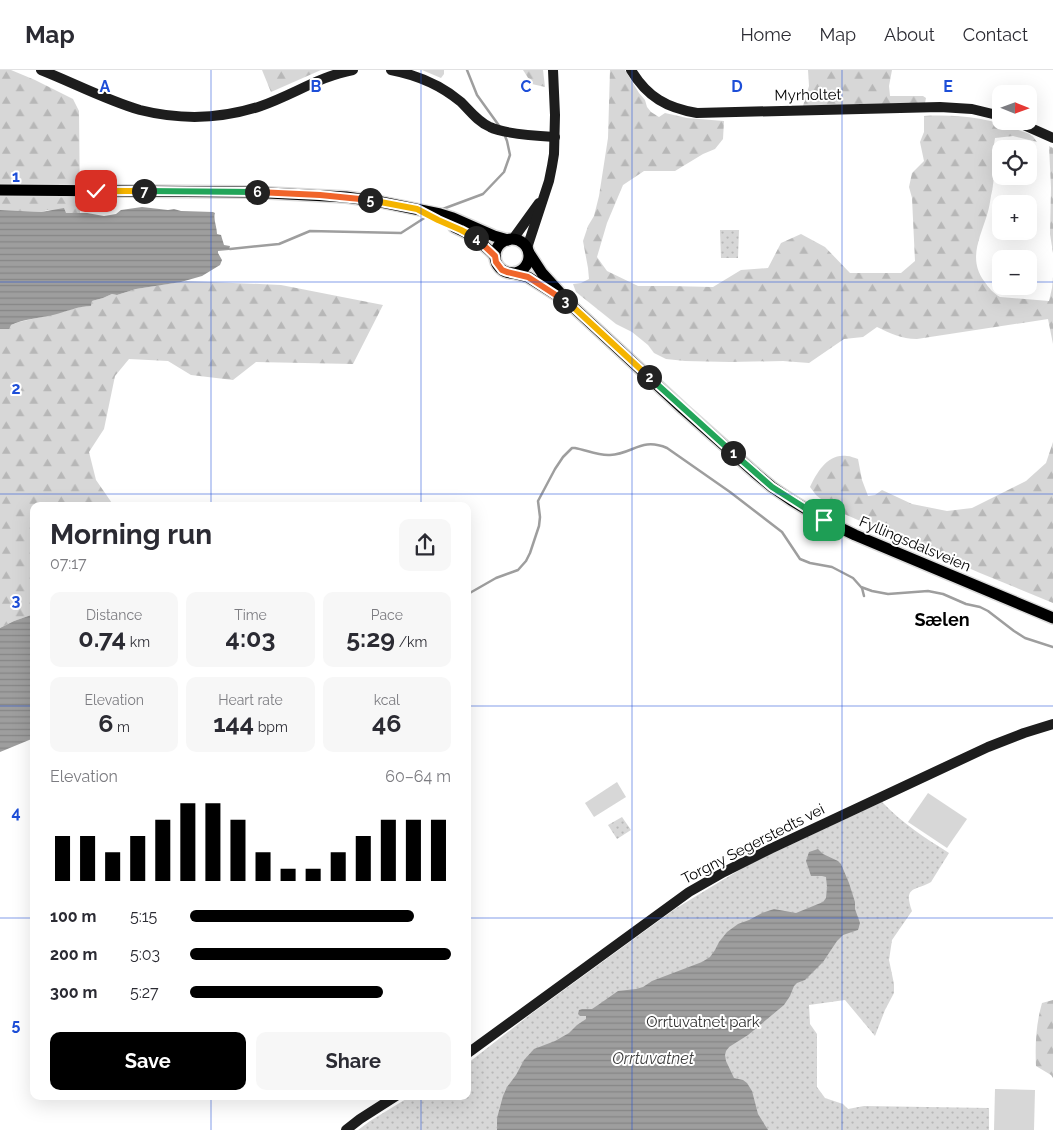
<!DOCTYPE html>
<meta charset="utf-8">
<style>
:root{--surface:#fff;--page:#f7f7f7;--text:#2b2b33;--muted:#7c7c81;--line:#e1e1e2;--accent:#000}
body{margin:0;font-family:Raleway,sans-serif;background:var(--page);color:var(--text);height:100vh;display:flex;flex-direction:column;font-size:19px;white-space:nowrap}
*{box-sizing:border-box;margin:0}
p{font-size:16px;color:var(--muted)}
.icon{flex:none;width:28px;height:28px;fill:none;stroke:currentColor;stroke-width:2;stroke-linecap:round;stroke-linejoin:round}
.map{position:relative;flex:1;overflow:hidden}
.panel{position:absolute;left:30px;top:432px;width:441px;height:598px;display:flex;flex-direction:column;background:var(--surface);border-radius:10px;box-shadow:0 5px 20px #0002}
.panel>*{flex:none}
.needle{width:32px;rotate:91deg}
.tools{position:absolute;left:992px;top:15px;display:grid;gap:10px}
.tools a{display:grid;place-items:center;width:45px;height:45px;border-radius:10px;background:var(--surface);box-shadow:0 5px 20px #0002;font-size:25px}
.pin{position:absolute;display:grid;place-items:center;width:42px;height:42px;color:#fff;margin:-21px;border-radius:10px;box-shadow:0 2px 8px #0006}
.km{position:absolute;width:25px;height:25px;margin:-12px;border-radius:50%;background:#222;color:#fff;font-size:14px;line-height:25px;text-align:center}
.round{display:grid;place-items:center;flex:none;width:52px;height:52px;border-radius:10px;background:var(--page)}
.summary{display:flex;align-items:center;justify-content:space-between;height:85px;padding:0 20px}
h1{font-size:28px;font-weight:700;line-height:38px}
.metrics{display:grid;grid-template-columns:repeat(3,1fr);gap:8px;height:85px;padding:5px 20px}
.metrics div{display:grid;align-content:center;border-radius:10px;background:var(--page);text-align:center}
.metrics b{font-size:25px;font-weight:700}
.metrics small{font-size:14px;font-weight:400}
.metrics p{font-size:14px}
.chart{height:140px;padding:10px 20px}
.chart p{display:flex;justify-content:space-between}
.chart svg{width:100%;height:90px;margin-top:5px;stroke:var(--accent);stroke-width:6}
.action{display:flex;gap:10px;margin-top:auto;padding:10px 20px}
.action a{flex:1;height:58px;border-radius:10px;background:var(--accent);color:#fff;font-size:20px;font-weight:700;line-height:58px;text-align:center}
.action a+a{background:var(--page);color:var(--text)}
ul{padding:0 20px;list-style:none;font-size:16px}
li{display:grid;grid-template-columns:80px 60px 1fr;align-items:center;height:38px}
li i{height:12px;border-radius:6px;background:var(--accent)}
header{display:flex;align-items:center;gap:30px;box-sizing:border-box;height:70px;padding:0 25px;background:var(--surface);border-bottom:1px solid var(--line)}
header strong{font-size:24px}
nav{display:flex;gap:28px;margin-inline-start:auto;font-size:18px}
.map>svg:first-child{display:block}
.forest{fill:url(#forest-firs)}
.park{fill:url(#park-dots)}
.pitch{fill:#d7d7d7}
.water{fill:url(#water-rules)}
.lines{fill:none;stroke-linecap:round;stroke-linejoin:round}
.stream{stroke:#9e9e9e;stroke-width:2.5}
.primary-casing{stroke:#dbdbdb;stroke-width:14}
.secondary{stroke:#1d1d1d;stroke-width:10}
.primary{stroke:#000;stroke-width:11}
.split-1-casing{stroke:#fff;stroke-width:10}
.split-2-casing{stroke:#fff;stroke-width:10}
.split-3-casing{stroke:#fff;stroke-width:10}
.split-4-casing{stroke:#fff;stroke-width:10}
.split-5-casing{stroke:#fff;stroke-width:10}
.split-6-casing{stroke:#fff;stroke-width:10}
.split-7-casing{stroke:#fff;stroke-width:10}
.split-8-casing{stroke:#fff;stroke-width:10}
.split-1{stroke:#22a559;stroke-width:6}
.split-2{stroke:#22a559;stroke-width:6}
.split-3{stroke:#f5b400;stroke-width:6}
.split-4{stroke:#f0652b;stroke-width:6}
.split-5{stroke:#f5b400;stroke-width:6}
.split-6{stroke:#f0652b;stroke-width:6}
.split-7{stroke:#22a559;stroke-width:6}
.split-8{stroke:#f5b400;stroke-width:6}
.grid{fill:none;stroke:#1d4ed8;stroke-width:1;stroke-opacity:0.55}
.labels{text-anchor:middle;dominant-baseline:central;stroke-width:4;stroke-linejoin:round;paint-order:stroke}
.street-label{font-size:15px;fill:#000;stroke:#fff}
.park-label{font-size:15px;fill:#2e2e2e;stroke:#fff}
.water-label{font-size:16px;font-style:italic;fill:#3f3f3f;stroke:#fff}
.quarter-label{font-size:18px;font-weight:bold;fill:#000;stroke:#fff}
.grid-label{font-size:16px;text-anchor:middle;font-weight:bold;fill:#1d4ed8;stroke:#fff;stroke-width:4;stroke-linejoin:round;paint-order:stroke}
</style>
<header>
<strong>Map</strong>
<nav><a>Home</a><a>Map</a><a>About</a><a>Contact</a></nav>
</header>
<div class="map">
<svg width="1053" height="1060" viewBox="0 0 1053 1060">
<defs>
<pattern id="forest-firs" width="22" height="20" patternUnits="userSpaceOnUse" patternTransform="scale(1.25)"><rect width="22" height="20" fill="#d7d7d7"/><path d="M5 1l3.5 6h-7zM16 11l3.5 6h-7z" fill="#b7b7b7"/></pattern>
<pattern id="park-dots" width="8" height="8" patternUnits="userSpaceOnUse" patternTransform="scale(1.25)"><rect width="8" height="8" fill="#d7d7d7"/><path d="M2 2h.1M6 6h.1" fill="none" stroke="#b7b7b7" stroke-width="1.8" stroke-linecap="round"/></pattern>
<pattern id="water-rules" width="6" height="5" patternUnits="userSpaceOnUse" patternTransform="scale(1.25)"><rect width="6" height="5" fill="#9e9e9e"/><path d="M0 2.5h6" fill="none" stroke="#868686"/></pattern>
</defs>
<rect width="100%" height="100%" fill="#fff"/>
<!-- forest -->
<g class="forest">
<polygon points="0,0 11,0 35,10 73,29 79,41 80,143 66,143 48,140 41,142 0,140"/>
<polygon points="262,0 321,0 271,22"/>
<polygon points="422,0 444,0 444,4 441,8"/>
<polygon points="523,0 543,0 545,17 532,14"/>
<path d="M610,0H625L639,23L645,30L647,37L651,42L659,47L665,43L687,48L724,51L723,69L715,79L703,84L675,101H644L623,115L607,153L597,187L607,201L638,216H671L713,217L741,200L768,198L781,173L801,164L825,177L850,203H901L915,191L912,128L909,117L912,103L924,91L920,72L924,62V46C956,44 991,48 1021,61C1024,62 1029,63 1032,66C1034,67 1035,70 1037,72L1013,66L995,68C993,79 994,88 994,99C994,108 993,118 991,126C990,132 989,139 987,145C980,168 968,189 984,211C989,218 993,223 1000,227L1049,231L1052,218L1053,207V274L1048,249L917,269C901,269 890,263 877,257L863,267L844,269L809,293L783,291L730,292L685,291L666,289L654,283L648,275L632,262L616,254L576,222L573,214L581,213L589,209L588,198L583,171L588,156L594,146L599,126L608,68Z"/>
<polygon points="808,0 892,0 889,16 890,26 923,26 926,28 925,33 803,36 809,16"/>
<polygon points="1049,76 1053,78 1053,183 1050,164 1051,118"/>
<polygon points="186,211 281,215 383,235 353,294 256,292 233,310 191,305 168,291 129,289 115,306 104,359 89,382 96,410 114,436 34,436 34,544 14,551 0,558 0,259 19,252 54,244 84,236 91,236 92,231 103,228 112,224 117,225 136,219"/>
<path d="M1053,372V533L980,503L835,440L816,425L810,417C817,402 828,383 847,386C851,386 854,388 858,389L862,410L868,426L875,425L882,420L912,434L947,441L972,438L1026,411L1046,393Z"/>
<path d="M1053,930V1008L1051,1005L1036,996C1035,974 1036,954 1042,933Z"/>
</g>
<!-- park -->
<g class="park">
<polygon points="720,160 739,160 738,188 721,188"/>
<path d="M882,732C903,754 924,767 949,783L931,812C915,821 903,816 912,841L892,870L889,890L894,914V923L885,940L875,966L845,930L809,935L810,954L817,964V1017L825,1028L843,1034L848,1039L864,1036L989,1038V1060H358L370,1051L411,1026H468V993L531,944L675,839L711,817L751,793Z"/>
<polygon points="622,747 631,760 617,769 608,755"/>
</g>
<!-- pitch -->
<g class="pitch">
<polygon points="617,712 626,727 594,747 585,733"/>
<polygon points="928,723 967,749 947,778 908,752"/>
<polygon points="995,1019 1035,1020 1034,1060 994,1060"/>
</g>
<!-- water -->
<g class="water">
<path d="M142,137L168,140L174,139L181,141L213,142L215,143C213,149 217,157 217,164L221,165L224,175L230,176L229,180L218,181V183L222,190L220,195L202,206L181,212L136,219L117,225L112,224L103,228L92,231L91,236C78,236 66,242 53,245C39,248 24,249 11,255L9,259H0V140L41,142L64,138L66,143H87L104,146L116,144L121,140Z"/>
<polygon points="34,544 34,668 0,682 0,558 14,551"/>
<polygon points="818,779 823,784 838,791 841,794 849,813 855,832 855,839 860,853 858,860 843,865 837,871 823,892 805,910 797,913 794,916 790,926 784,935 748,965 729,977 726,981 725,985 726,991 734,1008 743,1010 747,1013 752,1021 758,1044 768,1060 497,1060 497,1048 503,1026 507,1017 516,1005 524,990 534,979 555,971 569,963 577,955 586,949 586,946 580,946 578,944 579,940 582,939 592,939 598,935 618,921 636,919 643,917 652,911 702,892 710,887 715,880 719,872 727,862 738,854 749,850 762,843 774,839 796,843 823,832 826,828 827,817 826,807 822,806 811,806 806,791 809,782"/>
</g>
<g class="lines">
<!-- stream -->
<g class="stream">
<polyline points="467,0 477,25 500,57"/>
<polyline points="440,140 483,124 504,102 510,85 507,71 505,66"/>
<polyline points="230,179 279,174 310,161 401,163 429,145"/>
<polyline points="862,518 864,526"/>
<path d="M468,524L496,508L518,500L526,491L530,483L539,456L540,447L538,431L555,399L563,387L572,378H575C586,380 599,386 610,385C633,384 641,367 667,378L730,422L782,462L800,489L810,493L832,497L853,508L861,517L872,521L888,524L928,521L943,524L966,534L980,537L988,541L1014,561L1025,568L1053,577"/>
</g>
<defs>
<g id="primary">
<polyline points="0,120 248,122 346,127 381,132 440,144 453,148 494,166 508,170"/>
<path d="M454,157C471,164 483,173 495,186"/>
<circle cx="512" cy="186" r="17"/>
<polyline points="529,183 542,203 571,235 683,339 754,402 772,417 791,430 824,450 855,465 1053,548"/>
<polyline points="512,203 528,207 555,224"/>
</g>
</defs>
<!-- primary casing -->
<use href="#primary" class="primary-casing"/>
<!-- secondary -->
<g class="secondary">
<path d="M41,0C74,13 106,30 140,40C180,50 222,49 261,36C293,25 320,6 353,0"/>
<path d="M391,0C417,5 441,15 461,32C470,41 478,52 490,57C503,64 538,66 555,67"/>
<path d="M631,0C647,27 667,38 697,43L940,37L972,39L1001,46"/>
<polyline points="1015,51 1053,68"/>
<polyline points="513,169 539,133"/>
<polyline points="527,178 549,111 552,96 554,84 555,45 553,0"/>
<polyline points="468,983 689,822 724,802 770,779 988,677 1024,663 1053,654"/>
<polyline points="346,1060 360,1049 396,1026"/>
</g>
<!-- primary -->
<use href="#primary" class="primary"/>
</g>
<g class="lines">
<defs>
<polyline id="split-1" points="733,383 772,417 824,450"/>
<polyline id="split-2" points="649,307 733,383"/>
<polyline id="split-3" points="565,231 571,235 649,307"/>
<polyline id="split-4" points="476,168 495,186 496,192 502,200 507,202 528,207 565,231"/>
<polyline id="split-5" points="370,130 417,139 438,150 461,160 476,168"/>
<polyline id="split-6" points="257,122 320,125 370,130"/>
<polyline id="split-7" points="144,121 257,122"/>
<polyline id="split-8" points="96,121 144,121"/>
</defs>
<!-- split-1 casing -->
<use href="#split-1" class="split-1-casing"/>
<!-- split-2 casing -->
<use href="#split-2" class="split-2-casing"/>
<!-- split-3 casing -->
<use href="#split-3" class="split-3-casing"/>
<!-- split-4 casing -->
<use href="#split-4" class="split-4-casing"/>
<!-- split-5 casing -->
<use href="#split-5" class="split-5-casing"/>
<!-- split-6 casing -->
<use href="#split-6" class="split-6-casing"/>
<!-- split-7 casing -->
<use href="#split-7" class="split-7-casing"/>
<!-- split-8 casing -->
<use href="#split-8" class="split-8-casing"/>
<!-- split-1 -->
<use href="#split-1" class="split-1"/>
<!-- split-2 -->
<use href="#split-2" class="split-2"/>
<!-- split-3 -->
<use href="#split-3" class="split-3"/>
<!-- split-4 -->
<use href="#split-4" class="split-4"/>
<!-- split-5 -->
<use href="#split-5" class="split-5"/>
<!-- split-6 -->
<use href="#split-6" class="split-6"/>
<!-- split-7 -->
<use href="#split-7" class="split-7"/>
<!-- split-8 -->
<use href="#split-8" class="split-8"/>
</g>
<!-- grid -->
<path class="grid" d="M211,0V436M421,0V436M632,0V1060M842,0V1060M0,212H1001M1029,212H1053M0,424H1053M0,636H34M468,636H1053M0,848H34M468,848H1053M211,1026V1060M421,1026V1060"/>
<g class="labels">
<!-- street labels -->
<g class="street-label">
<text transform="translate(808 25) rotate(-1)">Myrholtet</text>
<text transform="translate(915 474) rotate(23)">Fyllingsdalsveien</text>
<text transform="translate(753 774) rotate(-27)">Torgny Segerstedts vei</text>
</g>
<!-- park labels -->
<g class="park-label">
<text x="703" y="952">Orrtuvatnet park</text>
</g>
<!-- water labels -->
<g class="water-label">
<text x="653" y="988">Orrtuvatnet</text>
</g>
<!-- quarter labels -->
<g class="quarter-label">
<text x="942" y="549">Sælen</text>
</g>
</g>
<g class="grid-label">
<text x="105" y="22">A</text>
<text x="316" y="22">B</text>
<text x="526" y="22">C</text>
<text x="737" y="22">D</text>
<text x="948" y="22">E</text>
<text x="16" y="112">1</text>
<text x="16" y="324">2</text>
<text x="16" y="536">3</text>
<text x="16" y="748">4</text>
<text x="16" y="960">5</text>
</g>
</svg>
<div class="tools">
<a><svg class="needle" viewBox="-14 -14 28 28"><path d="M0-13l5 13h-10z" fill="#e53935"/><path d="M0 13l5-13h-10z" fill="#7c7c81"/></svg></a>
<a><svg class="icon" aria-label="locate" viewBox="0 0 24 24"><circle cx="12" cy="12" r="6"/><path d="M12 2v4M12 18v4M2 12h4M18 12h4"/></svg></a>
<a>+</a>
<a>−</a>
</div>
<div class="pin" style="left:824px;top:450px;background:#1e9e55"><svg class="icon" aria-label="arrive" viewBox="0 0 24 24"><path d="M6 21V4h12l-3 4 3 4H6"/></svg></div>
<div class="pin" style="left:96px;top:121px;background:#d93025"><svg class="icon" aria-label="check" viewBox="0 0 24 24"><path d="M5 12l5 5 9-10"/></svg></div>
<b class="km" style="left:733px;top:383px">1</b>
<b class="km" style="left:649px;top:307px">2</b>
<b class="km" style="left:565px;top:231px">3</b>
<b class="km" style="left:476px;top:168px">4</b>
<b class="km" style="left:370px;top:130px">5</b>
<b class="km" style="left:257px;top:122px">6</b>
<b class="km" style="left:144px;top:121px">7</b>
<section class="panel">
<div class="summary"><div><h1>Morning run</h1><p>07:17</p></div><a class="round"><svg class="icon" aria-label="share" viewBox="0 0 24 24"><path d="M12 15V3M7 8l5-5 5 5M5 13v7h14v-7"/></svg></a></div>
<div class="metrics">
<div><p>Distance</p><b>0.74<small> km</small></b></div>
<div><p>Time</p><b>4:03</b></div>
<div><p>Pace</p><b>5:29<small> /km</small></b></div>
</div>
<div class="metrics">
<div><p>Elevation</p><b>6<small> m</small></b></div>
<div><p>Heart rate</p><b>144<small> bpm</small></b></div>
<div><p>kcal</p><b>46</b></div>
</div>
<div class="chart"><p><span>Elevation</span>60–64 m</p>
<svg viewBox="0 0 160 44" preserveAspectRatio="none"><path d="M5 44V22M15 44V22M25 44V30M35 44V22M45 44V14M55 44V6M65 44V6M75 44V14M85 44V30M95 44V38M105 44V38M115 44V30M125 44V22M135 44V14M145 44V14M155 44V14"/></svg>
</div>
<ul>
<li><b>100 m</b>5:15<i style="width:86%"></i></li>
<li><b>200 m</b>5:03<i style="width:100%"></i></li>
<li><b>300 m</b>5:27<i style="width:74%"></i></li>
</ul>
<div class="action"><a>Save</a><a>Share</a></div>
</section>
</div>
